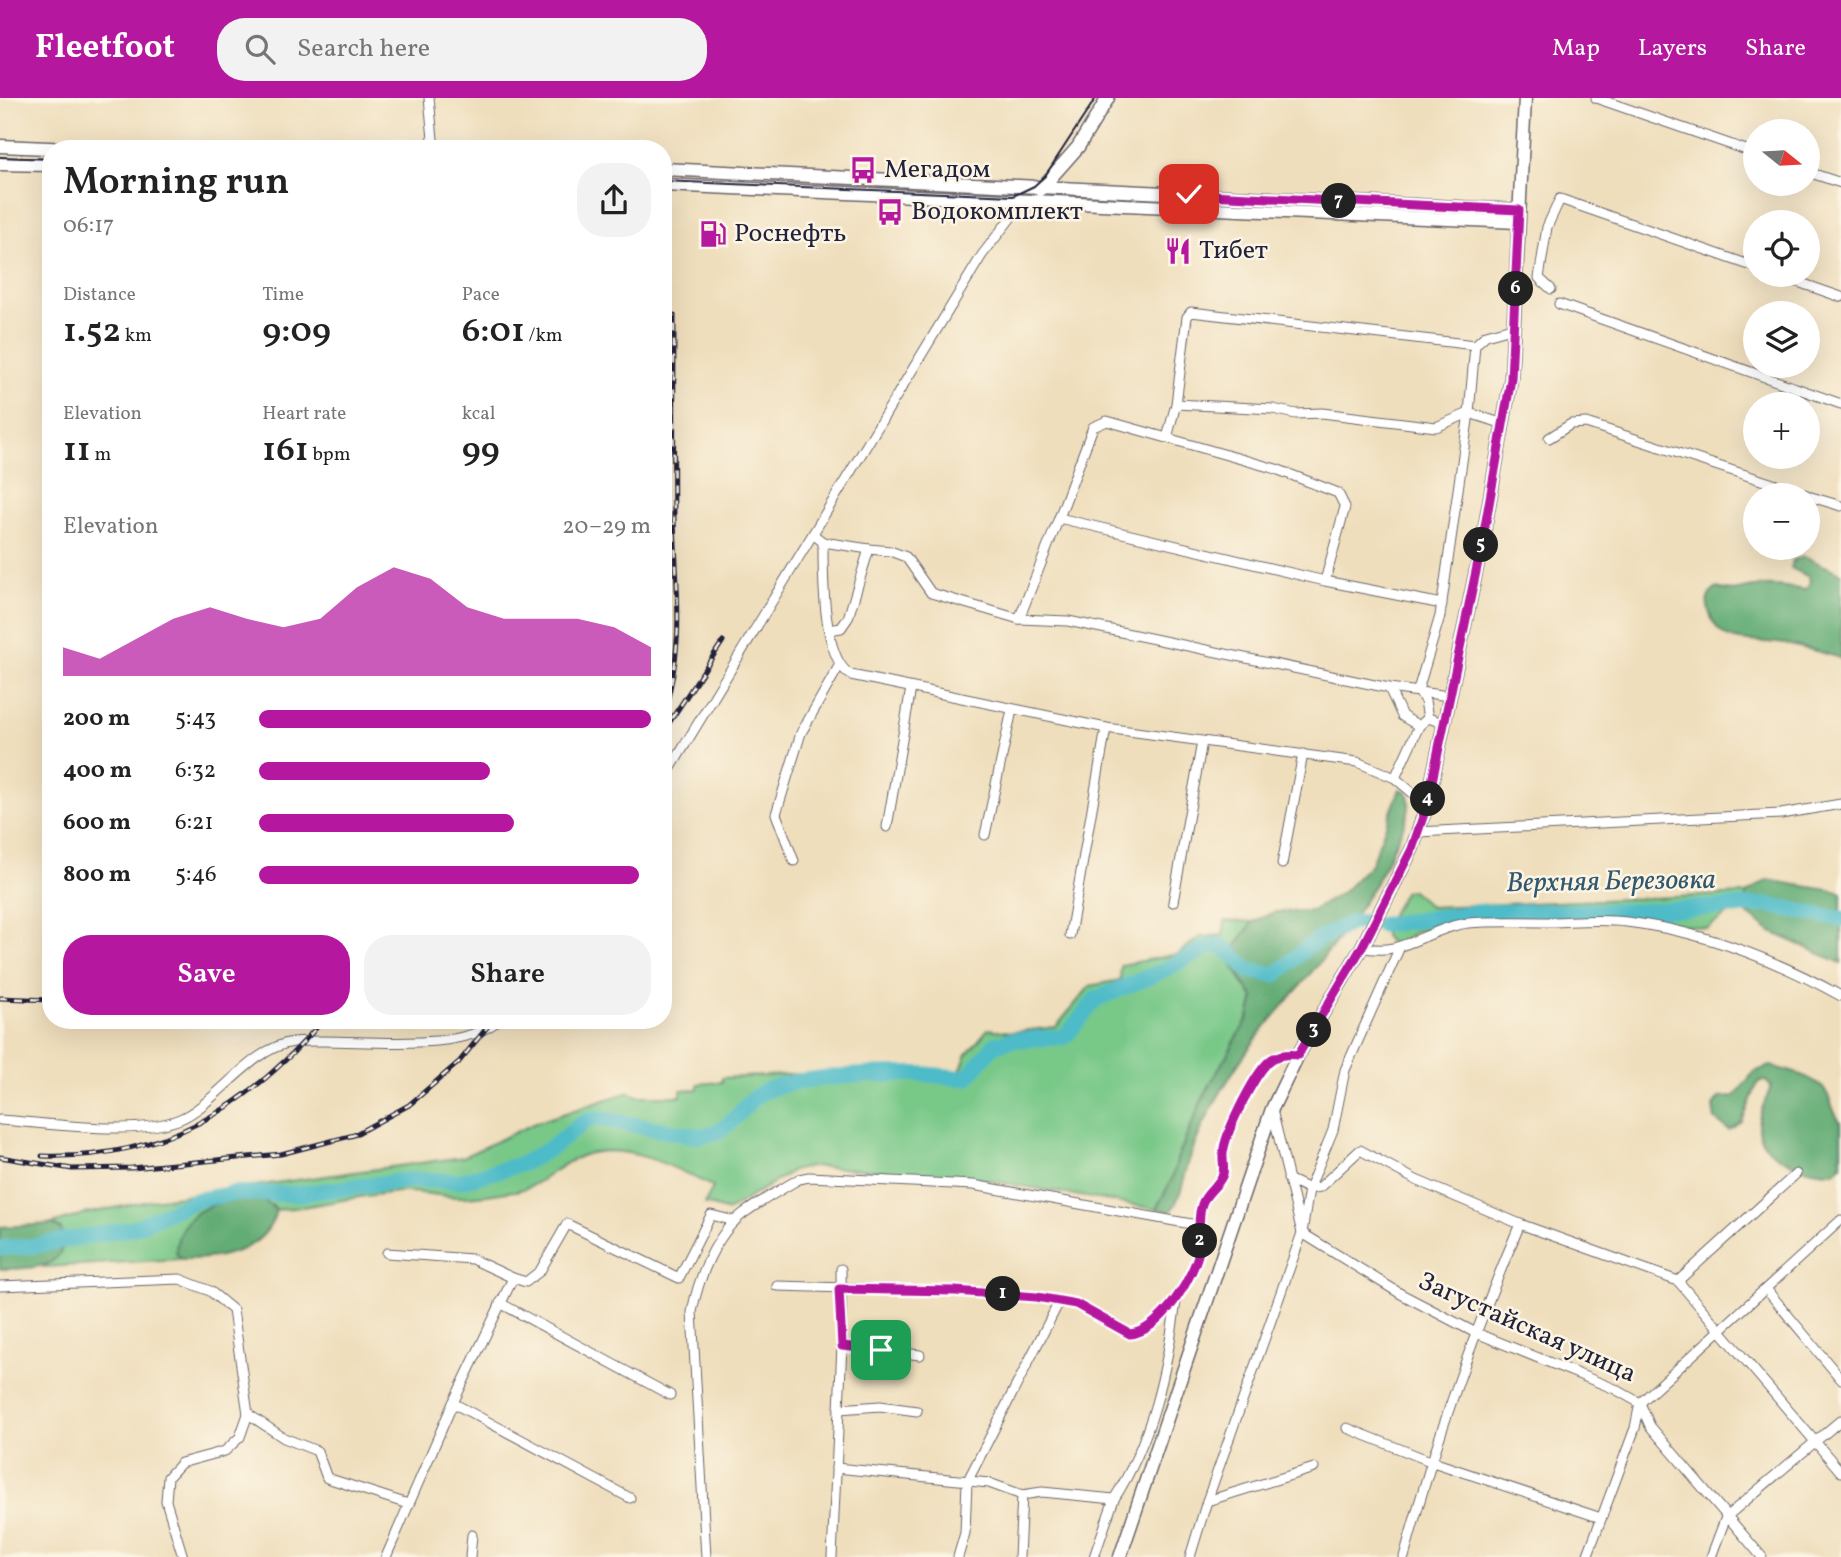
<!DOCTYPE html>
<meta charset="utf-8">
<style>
:root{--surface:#fff;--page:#f2f2f2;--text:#222;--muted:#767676;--accent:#b5179e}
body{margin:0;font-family:Vollkorn,serif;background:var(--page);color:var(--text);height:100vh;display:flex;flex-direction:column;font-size:26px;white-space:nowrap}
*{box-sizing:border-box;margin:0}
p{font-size:23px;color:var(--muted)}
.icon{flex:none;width:38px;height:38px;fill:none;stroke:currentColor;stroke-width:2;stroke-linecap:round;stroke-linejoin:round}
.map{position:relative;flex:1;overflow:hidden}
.sheet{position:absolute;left:42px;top:42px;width:630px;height:889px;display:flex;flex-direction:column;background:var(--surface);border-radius:28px;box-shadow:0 7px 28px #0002}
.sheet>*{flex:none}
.needle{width:46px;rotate:108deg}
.tools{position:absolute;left:1743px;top:21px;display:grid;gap:14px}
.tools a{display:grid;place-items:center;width:77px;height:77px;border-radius:50%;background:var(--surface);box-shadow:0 7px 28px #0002;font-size:35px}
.pin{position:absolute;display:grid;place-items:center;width:60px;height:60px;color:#fff;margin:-30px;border-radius:14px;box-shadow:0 4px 10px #0006}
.km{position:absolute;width:35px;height:35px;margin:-18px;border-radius:50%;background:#222;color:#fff;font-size:19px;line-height:35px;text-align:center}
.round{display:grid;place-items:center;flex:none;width:74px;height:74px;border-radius:28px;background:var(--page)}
.overview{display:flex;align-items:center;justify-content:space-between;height:119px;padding:0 21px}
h1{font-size:38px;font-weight:600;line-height:52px}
.figures{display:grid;grid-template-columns:repeat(3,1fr);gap:10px;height:119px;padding:7px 21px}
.figures div{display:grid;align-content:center}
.figures b{font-size:35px;font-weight:600}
.figures small{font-size:19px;font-weight:400}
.figures p{font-size:19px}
.chart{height:196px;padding:14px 21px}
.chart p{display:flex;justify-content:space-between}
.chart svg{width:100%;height:126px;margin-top:7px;fill:var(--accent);opacity:.7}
.button{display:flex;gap:14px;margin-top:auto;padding:14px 21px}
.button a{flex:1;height:80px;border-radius:28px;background:var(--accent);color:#fff;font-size:28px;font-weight:600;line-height:80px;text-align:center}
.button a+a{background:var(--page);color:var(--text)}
ul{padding:0 21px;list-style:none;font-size:23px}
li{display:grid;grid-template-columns:112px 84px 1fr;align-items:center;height:52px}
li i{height:18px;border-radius:9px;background:var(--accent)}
header{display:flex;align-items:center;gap:42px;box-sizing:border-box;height:98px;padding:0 35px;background:var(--accent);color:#fff}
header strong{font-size:33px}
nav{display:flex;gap:38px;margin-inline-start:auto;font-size:24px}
.search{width:490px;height:63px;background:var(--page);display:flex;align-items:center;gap:18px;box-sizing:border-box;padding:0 24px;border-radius:28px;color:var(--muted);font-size:26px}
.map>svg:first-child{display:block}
.green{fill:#78c888;stroke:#4d7562;stroke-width:2}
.forest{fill:#62ac74;stroke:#426758;stroke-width:2}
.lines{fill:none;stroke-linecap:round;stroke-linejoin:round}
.river{stroke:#4ebbc8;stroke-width:16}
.minor-casing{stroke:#6a6468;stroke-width:11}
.major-casing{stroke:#6a6468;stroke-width:15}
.minor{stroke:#fff;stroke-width:9}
.major{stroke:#fff;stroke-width:12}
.tram{stroke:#22223b;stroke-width:2}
.rail-casing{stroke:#22223b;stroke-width:5}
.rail{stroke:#fcf5e5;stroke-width:2.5;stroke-dasharray:8;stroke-linecap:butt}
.route-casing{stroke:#fff;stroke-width:14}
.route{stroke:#b5179e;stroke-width:9}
.labels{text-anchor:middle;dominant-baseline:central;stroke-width:5;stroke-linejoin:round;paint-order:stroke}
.poi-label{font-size:26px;fill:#22223b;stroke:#fcf5e5;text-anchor:start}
.street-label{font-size:26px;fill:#22223b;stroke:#fcf5e5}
.water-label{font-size:28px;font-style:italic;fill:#31586c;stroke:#fcf5e5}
</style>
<header>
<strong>Fleetfoot</strong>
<div class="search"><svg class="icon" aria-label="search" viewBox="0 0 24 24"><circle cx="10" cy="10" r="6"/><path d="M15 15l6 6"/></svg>Search here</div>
<nav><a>Map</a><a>Layers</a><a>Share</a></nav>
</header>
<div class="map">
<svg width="1841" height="1459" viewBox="0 0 1841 1459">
<rect width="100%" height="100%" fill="#fcf5e5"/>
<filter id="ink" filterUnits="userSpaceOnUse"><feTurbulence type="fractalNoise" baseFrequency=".0143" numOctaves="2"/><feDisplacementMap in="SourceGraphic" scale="14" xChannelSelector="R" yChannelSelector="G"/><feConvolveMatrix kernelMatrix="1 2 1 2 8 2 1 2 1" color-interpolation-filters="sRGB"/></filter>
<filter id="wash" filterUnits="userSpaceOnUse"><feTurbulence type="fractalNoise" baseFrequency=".00686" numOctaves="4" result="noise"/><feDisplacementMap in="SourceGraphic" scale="28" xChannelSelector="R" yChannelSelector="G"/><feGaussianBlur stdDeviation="1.57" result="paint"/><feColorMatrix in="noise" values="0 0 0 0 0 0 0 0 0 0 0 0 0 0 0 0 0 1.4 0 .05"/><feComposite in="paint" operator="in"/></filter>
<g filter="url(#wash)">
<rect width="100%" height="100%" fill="#efdebc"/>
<!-- green -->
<g class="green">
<polygon points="1412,792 1430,809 1746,796 1745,814 1734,812 1707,830 1626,820 1474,819 1415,834 1399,846 1389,844 1384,838 1384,828 1405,793"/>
<path d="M1225,823L1253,824L1235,850L1241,883L1254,900L1249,919L1205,995L1178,1059L1172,1081L1156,1111L970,1079L812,1068L792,1073L728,1113L705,1106L713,1089C677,1070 624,1042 581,1058C558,1066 540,1089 515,1093C498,1095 479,1099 461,1099C442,1099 422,1093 403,1094C359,1096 319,1109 276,1112L272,1107L176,1155L182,1161L44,1169L58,1157L61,1131L52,1126L84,1116L159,1101L463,1059L535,1025L629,994L637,998H681V992L698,991V986L722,984V980L879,972L960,973L967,956L988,931L1012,934L1056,929L1090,888L1120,882L1121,867L1178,856L1200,839L1223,837Z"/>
</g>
<!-- forest -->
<g class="forest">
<path d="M1804,459L1841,475V561C1832,556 1788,546 1777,545C1747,541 1720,550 1709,513C1706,502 1707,497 1717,490C1736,496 1737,491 1754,489C1772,486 1788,489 1805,492L1810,486L1809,479L1791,470L1793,462Z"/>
<path d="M1400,691L1407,694C1414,710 1403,729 1396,744C1366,813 1320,865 1271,922C1240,959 1205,1014 1190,1060C1183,1079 1183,1098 1170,1114L1156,1111L1172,1081L1178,1059L1205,995L1249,919L1254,900L1233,868L1234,850L1253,824L1274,814L1311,813L1342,795L1371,766Z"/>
<polygon points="1767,782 1841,794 1841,865 1771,834 1745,814 1746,796"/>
<path d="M1770,968C1787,973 1816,978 1826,994C1833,1004 1832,1016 1841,1024V1067L1835,1074C1812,1075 1767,1062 1759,1036C1754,1022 1767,1002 1771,988L1764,982L1758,984L1742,1024L1729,1032L1715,1022L1713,1008L1719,1000L1734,999L1754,974Z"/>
<path d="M246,1100L262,1101L276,1112C267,1154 218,1162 182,1161L176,1155C177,1114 212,1104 246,1100Z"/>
<path d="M52,1126L61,1131C72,1173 28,1170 0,1171V1129Z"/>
</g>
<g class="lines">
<!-- river -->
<g class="river">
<polyline points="1381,827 1478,814 1640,813 1766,807 1841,821"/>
<path d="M0,1150L33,1148L133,1130L196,1102L235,1095L296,1096L411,1082L460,1083L522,1066L551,1050L584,1024L596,1020L697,1038C739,1035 741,999 772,990C812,977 875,976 918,976C934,976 950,980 967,980L994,947L1011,942L1065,939L1096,901L1158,875L1212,847L1224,849L1250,873L1275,877C1297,861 1306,845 1333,834C1346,828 1349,823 1364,824"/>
</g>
</g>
</g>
<g filter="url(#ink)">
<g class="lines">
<defs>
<g id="minor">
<polyline points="429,0 434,51"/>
<polyline points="1596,0 1755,55"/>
<polyline points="1808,74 1841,85"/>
<polyline points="1778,177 1841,199"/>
<polyline points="1551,191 1539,180 1547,129 1560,101 1755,169"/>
<polyline points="1559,206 1841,306"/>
<polyline points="1475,247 1486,237 1515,229"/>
<polyline points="1167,340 1176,306 1187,219 1191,214 1475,247 1469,315 1436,329 1322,315 1296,316 1273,311 1176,306"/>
<polyline points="1549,340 1571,326 1586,325 1807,397"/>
<polyline points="1808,398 1841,408"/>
<path d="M814,437L823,444C823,475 822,561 851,577L1106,630L1357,664L1395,680L1427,707"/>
<polyline points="823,444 869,451"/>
<polyline points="1325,483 1345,409 1338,395 1276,371 1167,340 1107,323 1093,329 1059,420 1325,483 1442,506"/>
<polyline points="1019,521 1068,523 1389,590 1449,598"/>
<polyline points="829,532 841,530 848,520 869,451 890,453 906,459 931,495 1019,521 1059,420"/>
<polyline points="1389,590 1402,618 1419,628"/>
<polyline points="1428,620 1425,603 1418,592 1440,518 1469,315 1504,326"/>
<polyline points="1395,680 1419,628 1428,620 1443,625"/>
<polyline points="663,683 982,157 1023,104"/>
<polyline points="887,729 911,590"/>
<polyline points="1418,734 1781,716 1841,706"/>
<polyline points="985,737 1012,612"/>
<polyline points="794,763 776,716 801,635 839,568"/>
<polyline points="1282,766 1303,656"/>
<polyline points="1173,804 1202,644"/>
<polyline points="1070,837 1106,630"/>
<path d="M1362,849C1401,860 1428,830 1468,825C1492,823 1517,824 1542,824C1569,824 1599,820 1627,824C1702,833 1776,862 1841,898"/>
<polyline points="1272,1012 1302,1135 1401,1196 1474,1234 1615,1291 1640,1305 1650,1328 1762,1459"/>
<path d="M0,1022C49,1025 137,1039 180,1021C215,1007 252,948 294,944C347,938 458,959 498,922"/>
<polyline points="1288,1081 1309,1091 1320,1089 1360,1052 1416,1082 1520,1126"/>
<polyline points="387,1155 472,1161 513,1180"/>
<polyline points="1678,1183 1796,1076"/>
<polyline points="0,1188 180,1181 210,1193 233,1212 248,1316 240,1339 225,1353 181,1365 168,1379 166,1403 183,1459"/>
<path d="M777,1188L955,1193L1037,1199L1076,1206L1130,1236C1161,1233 1196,1177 1200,1148C1202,1134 1196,1125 1202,1106C1206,1094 1219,1088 1223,1076C1225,1067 1221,1058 1224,1050C1228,1030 1256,972 1272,961C1281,956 1289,956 1298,957"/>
<polyline points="1766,1191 1841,1281"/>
<polyline points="500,1205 670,1297"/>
<polyline points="842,1248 920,1257"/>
<polyline points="453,1305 630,1400"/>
<polyline points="839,1311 880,1308 917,1313"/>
<polyline points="248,1316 284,1340 317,1353 327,1380 408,1406"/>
<polyline points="1347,1330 1430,1363 1601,1420"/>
<polyline points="836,1370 989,1385 1022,1397 1019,1459"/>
<polyline points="1022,1397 1042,1394 1114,1401 1094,1459"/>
<path d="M1114,1401C1152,1342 1167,1272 1176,1203"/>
<polyline points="1207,1403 1314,1370"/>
<polyline points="386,1459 453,1305 513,1180 526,1184 540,1173 567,1126 679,1180 711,1117 735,1123"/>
<polyline points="470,1459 472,1437"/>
<path d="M706,1459L692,1214C698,1182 715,1136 744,1115C761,1103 780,1092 799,1081L809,1079L973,1087L1197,1127"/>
<polyline points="832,1459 842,1248 841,1171"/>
<polyline points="958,1459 965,1435 967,1384 1059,1204"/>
<polyline points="1190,1459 1207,1403 1302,1135 1309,1091 1333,1032 1345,972 1399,851"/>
<path d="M1404,1459C1435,1344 1473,1236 1520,1126L1678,1183L1841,1374"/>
<polyline points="1587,1459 1635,1330 1640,1305 1841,1122"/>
<polyline points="1711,1459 1726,1419 1841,1322"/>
</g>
<g id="major">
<polyline points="0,48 72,51"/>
<polyline points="0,66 51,67"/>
<polyline points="663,71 1519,112"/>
<polyline points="663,87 1518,124"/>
<polyline points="1040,92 1078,49 1108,0"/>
<polyline points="1120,1459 1272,1011 1298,957 1362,849 1412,751 1427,707 1483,440 1511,281 1525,0"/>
</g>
</defs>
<!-- minor casing -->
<use href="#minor" class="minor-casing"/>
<!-- major casing -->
<use href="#major" class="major-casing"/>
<!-- minor -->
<use href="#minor" class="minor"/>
<!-- major -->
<use href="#major" class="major"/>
<!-- tram -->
<g class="tram">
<polyline points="0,59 51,61"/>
<polyline points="663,83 1013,98 1034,88 1045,78 1096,0"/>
</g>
<defs>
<g id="rail">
<path d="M663,617C686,544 676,495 674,421C673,353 674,285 674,217"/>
<polyline points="663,634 723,543"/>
<polyline points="0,900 51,902"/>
<path d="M42,1058C161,1062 248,1011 323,922"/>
<polyline points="0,1059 72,1071 132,1070 281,1056 354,1037 409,1007 459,964 493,922"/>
</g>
</defs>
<!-- rail casing -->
<use href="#rail" class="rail-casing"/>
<!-- rail -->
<use href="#rail" class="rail"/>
</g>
</g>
<g class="lines" filter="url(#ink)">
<defs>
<path id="route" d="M881,1252L842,1248L839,1191L955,1193L1037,1199L1076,1206L1130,1236C1161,1233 1196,1177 1200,1148C1202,1134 1196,1125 1202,1106C1206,1094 1219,1088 1223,1076C1225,1067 1221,1058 1224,1050C1228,1030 1256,972 1272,961C1281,956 1289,956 1298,957L1362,849L1412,751L1427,707L1483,440L1511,281L1519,112L1189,96"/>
</defs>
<!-- route casing -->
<use href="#route" class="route-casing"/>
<!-- route -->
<use href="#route" class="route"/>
</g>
<!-- icons -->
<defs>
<symbol id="bus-bare" viewBox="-9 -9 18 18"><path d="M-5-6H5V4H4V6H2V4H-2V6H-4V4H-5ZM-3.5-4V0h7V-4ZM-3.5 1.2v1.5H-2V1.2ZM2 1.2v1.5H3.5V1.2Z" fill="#b5179e" stroke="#fcf5e5" stroke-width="2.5" paint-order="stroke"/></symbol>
<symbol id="fuel-bare" viewBox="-9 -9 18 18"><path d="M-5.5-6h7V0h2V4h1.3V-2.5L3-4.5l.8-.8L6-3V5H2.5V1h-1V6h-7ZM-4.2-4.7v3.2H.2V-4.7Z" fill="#b5179e" stroke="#fcf5e5" stroke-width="2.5" paint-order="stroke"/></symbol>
<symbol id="restaurant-bare" viewBox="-9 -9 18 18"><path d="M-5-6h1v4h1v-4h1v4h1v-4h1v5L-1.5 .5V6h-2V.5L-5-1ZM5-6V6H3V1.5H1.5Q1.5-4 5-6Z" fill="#b5179e" stroke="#fcf5e5" stroke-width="2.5" paint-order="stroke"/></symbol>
</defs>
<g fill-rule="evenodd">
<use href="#bus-bare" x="844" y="53" width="38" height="38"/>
<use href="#bus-bare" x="871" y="95" width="38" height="38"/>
<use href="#fuel-bare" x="694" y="117" width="38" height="38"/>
<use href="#restaurant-bare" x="1159" y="134" width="38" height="38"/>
</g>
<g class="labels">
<!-- poi labels -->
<g class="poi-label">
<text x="884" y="72">Мегадом</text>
<text x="911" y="114">Водокомплект</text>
<text x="734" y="136">Роснефть</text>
<text x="1199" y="153">Тибет</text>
</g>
<!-- street labels -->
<g class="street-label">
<text transform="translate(1527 1230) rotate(24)">Загустайская улица</text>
</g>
<!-- water labels -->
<g class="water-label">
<text transform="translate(1611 784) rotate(-1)">Верхняя Березовка</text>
</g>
</g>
</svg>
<div class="tools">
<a><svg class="needle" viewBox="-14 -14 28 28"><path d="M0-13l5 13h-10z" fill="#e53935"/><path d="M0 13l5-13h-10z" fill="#767676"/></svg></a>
<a><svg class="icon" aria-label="locate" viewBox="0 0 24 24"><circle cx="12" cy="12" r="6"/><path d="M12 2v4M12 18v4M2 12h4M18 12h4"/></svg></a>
<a><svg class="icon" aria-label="layers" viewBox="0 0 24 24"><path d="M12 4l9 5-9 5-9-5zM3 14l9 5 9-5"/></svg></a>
<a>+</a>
<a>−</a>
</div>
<div class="pin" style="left:881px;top:1252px;background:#1e9e55"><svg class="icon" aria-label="arrive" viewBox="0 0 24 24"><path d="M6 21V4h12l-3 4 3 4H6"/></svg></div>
<div class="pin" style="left:1189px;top:96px;background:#d93025"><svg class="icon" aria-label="check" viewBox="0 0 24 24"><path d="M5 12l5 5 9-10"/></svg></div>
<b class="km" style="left:1003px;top:1196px">1</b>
<b class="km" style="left:1200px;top:1143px">2</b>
<b class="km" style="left:1314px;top:932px">3</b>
<b class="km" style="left:1428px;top:701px">4</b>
<b class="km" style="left:1481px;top:447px">5</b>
<b class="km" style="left:1516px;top:191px">6</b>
<b class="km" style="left:1339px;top:103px">7</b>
<section class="sheet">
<div class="overview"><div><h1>Morning run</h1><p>06:17</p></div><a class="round"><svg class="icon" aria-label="share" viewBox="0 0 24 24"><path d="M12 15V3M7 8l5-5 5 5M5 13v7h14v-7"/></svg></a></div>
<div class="figures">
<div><p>Distance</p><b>1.52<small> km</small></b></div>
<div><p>Time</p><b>9:09</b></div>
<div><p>Pace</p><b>6:01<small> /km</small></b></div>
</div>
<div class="figures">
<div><p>Elevation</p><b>11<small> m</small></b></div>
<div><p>Heart rate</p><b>161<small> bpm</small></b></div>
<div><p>kcal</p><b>99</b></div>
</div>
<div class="chart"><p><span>Elevation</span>20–29 m</p>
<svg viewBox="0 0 160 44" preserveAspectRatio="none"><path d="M0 44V34L10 38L20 31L30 24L40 20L50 24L60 27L70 24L80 13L90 6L100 10L110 20L120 24L130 24L140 24L150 27L160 34V44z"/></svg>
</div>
<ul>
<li><b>200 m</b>5:43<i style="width:100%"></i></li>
<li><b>400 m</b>6:32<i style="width:59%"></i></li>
<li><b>600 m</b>6:21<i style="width:65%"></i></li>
<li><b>800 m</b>5:46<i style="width:97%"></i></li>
</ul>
<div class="button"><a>Save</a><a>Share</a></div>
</section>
</div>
